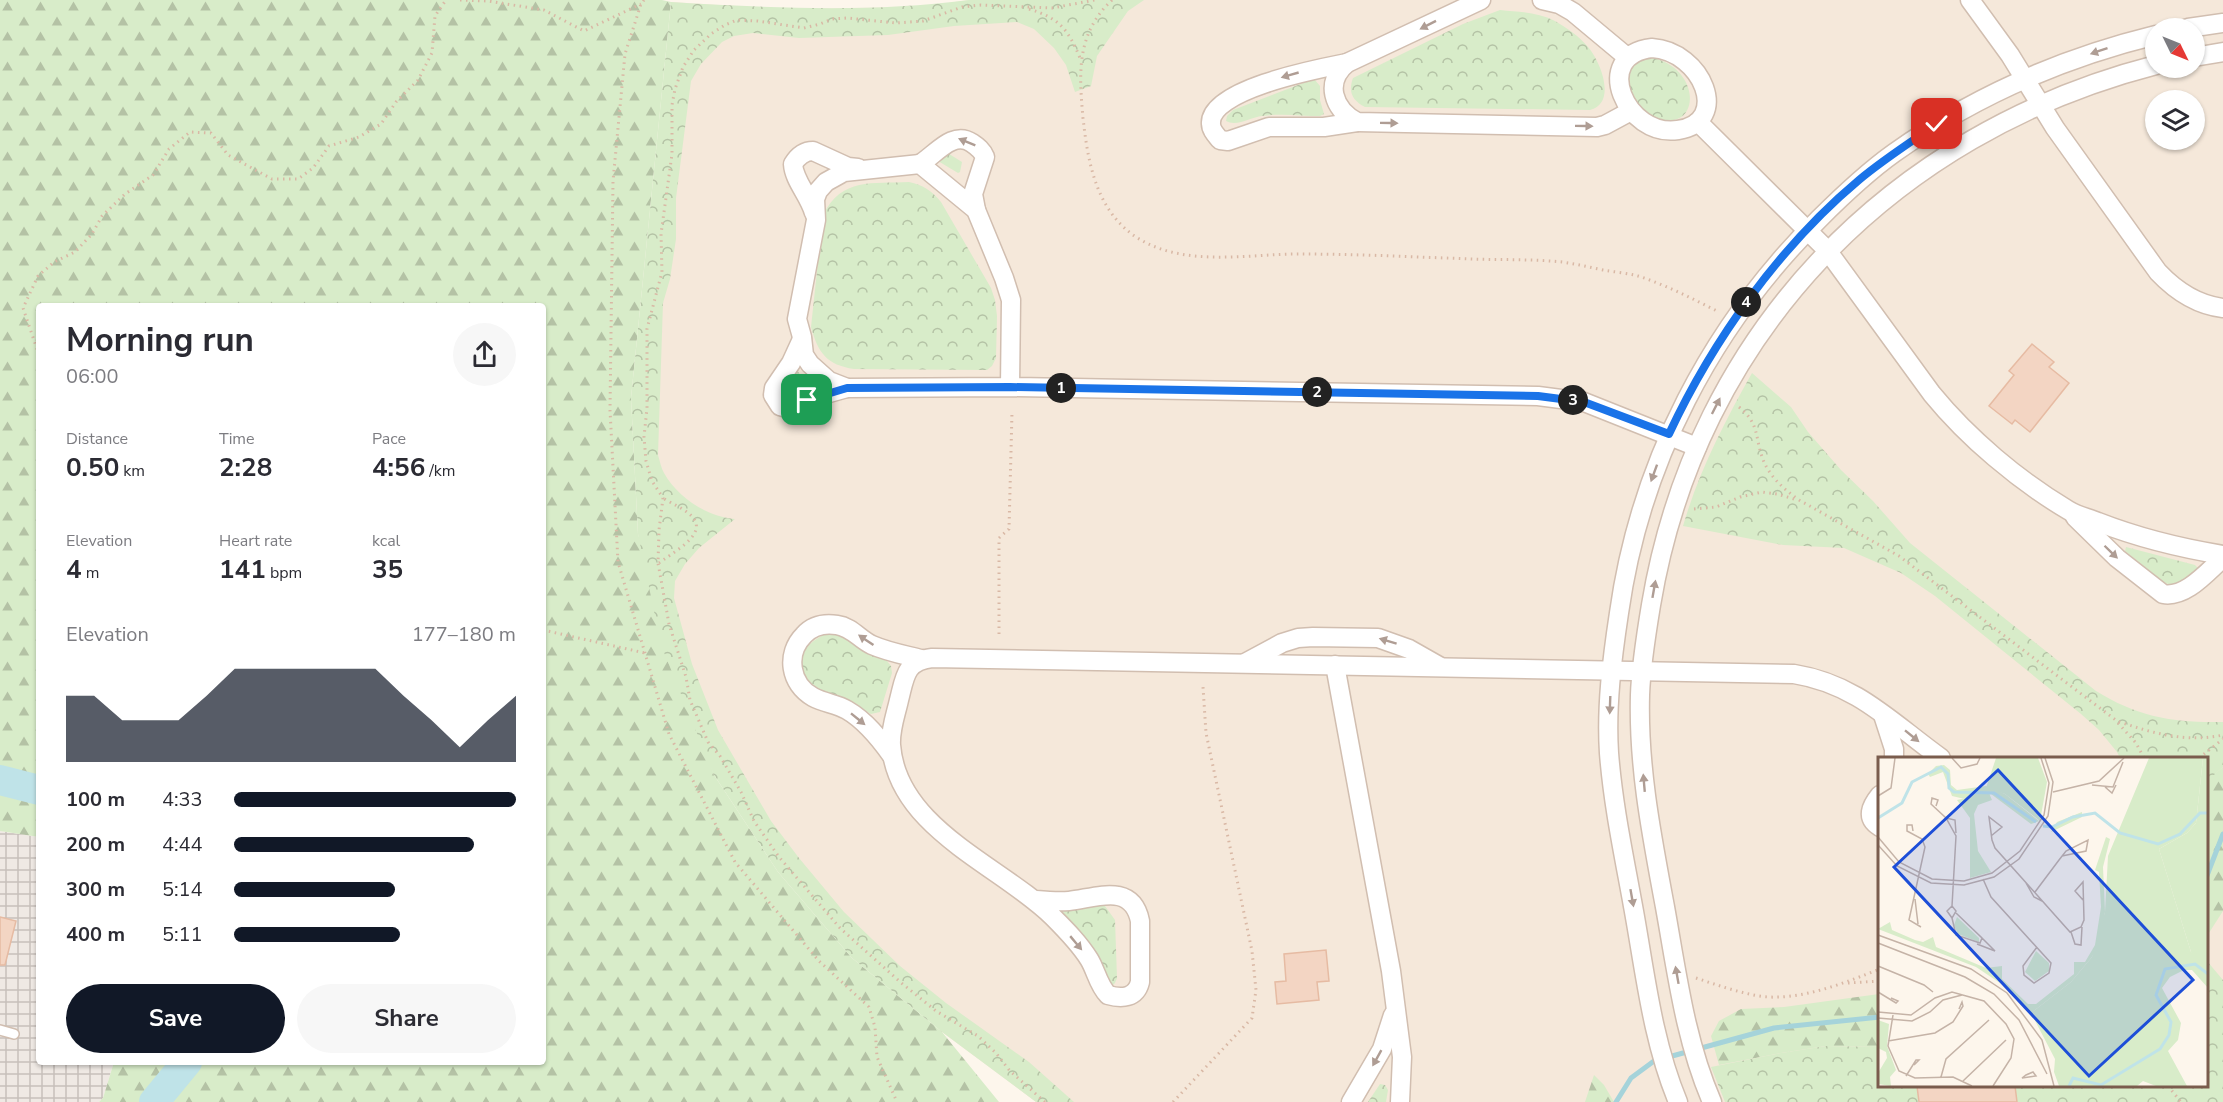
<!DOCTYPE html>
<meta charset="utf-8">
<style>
:root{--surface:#fff;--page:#f7f7f7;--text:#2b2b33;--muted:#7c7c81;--accent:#111827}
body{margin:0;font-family:"Nunito Sans",sans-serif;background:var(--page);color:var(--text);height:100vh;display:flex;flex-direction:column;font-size:22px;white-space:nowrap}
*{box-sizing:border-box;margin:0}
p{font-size:20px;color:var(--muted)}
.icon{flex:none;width:33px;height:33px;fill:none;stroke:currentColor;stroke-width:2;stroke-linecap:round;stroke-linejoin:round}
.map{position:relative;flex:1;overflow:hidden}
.drawer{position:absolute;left:36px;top:303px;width:510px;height:762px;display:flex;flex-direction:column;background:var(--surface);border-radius:6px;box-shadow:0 2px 4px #0004}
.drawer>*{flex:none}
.needle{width:39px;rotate:133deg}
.buttons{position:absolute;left:2145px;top:18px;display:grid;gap:12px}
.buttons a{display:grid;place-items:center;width:60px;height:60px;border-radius:50%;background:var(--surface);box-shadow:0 2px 4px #0004;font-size:30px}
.pin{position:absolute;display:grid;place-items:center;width:51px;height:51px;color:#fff;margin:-26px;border-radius:12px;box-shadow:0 3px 9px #0006}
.km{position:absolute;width:30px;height:30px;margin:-15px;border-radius:50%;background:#222;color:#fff;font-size:16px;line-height:30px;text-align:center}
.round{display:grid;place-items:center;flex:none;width:63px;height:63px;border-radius:32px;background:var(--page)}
.headline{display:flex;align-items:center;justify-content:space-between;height:102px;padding:0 30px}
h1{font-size:33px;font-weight:700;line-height:45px}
.stats{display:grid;grid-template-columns:repeat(3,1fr);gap:9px;height:102px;padding:6px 30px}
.stats div{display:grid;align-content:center}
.stats b{font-size:26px;font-weight:700}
.stats small{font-size:16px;font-weight:400}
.stats p{font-size:16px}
.chart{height:168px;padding:12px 30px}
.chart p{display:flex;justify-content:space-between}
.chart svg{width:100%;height:108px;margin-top:6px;fill:var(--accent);opacity:.7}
.cta{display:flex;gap:12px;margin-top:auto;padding:12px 30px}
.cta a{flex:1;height:69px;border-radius:36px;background:var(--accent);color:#fff;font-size:24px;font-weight:700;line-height:69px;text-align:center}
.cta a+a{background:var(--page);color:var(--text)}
ul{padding:0 30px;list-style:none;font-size:20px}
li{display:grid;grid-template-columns:96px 72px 1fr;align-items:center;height:45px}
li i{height:15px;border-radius:8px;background:var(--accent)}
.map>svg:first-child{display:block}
.residential{fill:#f5e8da;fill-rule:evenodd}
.industrial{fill:url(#industrial-grid)}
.forest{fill:url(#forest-firs)}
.park{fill:url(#park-crowns)}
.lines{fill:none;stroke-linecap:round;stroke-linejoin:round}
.stream{stroke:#a5d3da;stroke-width:5}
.river{stroke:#bfe3e8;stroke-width:30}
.building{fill:#f3d5c3;stroke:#e6bba3;stroke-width:1.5}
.lane-casing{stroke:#d1beb0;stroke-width:12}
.street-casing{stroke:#d1beb0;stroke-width:21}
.path{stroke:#d9b8a5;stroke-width:3;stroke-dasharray:1.5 4.5;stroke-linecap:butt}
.lane{stroke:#fff;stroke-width:9}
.street{stroke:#fff;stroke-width:18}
.oneway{fill:#af9d94}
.route-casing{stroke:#fff;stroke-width:12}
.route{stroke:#1a73e8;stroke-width:8}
.inset-river{fill:none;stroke:#bfe3e8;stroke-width:3}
.inset-road{fill:none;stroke:#c5b3a7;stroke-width:1.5}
.view{fill:#1d4ed8;fill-opacity:0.15;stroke:#1d4ed8;stroke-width:3}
.inset-edge{fill:none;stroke:#7a5c4d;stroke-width:3}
</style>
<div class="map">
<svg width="2223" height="1102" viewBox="0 0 2223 1102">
<defs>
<pattern id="industrial-grid" width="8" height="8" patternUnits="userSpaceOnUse" patternTransform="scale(1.5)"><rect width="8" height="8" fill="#efe9e4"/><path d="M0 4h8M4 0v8" fill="none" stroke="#c7c0bb"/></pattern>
<pattern id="forest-firs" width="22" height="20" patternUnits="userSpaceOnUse" patternTransform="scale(1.5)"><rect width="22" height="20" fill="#d8ecc9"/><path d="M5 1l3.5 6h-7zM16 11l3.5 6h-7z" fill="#b4c2a5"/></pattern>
<pattern id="park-crowns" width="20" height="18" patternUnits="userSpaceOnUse" patternTransform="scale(1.5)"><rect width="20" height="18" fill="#d8ecc9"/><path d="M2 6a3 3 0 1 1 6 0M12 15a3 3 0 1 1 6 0" fill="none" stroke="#b4c2a5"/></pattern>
</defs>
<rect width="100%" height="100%" fill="#fdf6ec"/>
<!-- residential -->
<path class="residential" d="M969,0H2223V1102H1036L942,1032L714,775L638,534L671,2L785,9L920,7ZM2156,28H2194V68H2156ZM2156,100H2194V140H2156ZM1880,758H2206V1086H1880Z"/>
<!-- industrial -->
<polygon class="industrial" points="0,831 39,837 39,1062 114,1062 103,1098 99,1102 0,1102"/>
<!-- forest -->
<g class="forest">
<polygon points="0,0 662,0 671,2 631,398 638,534 714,775 778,872 852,958 942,1032 999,1102 99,1102 103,1098 114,1062 543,1062 543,306 39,306 39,837 0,831"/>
<polygon points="2223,767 2223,911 2207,936 2206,781"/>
<polygon points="1879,994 1879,1047 1826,1046 1781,1053 1719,1065 1711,1036 1719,1021 1741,1009 1784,1007"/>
<polygon points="1594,1075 1604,1085 1614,1102 1585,1102"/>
</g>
<!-- park -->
<g class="park">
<path d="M969,0H1144L1128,11L1097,56L1091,86L1075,92L1066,65L1054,48L1034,29L1017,22L954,26L888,35L799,38L753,33L734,36L722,42L701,64L691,81L676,198V239L670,279L663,303L658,455C660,461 661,468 664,473C678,498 708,517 735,519L699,548L685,564L675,581L674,598L692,664L718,730L771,821L799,858L844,912L900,966L946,1003L1029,1062L1074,1102H1036L942,1032L852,958L778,872L714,775L661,645L638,534L631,398L671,2C770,8 870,13 969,0Z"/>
<path d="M1500,10C1519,12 1537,12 1555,21C1567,28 1579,36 1588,47C1601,62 1617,103 1590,110L1365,107C1352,100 1348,92 1353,78L1463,24Z"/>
<path d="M1648,57C1704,65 1703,139 1651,116C1644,114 1636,108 1632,102C1628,93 1627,80 1625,70L1629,65Z"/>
<path d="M1311,80H1315L1320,86V100L1324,114L1320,116C1301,116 1281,113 1262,116C1251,117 1237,127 1226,121L1227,116L1233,110Z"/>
<polygon points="946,152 962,162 960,172 958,173 938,161"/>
<path d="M909,182C923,185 931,190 941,202L991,288L995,300L997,316L996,358L992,366L987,370L854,369C827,365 818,353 811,327L823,215C842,177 872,184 909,182Z"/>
<polygon points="794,367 806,381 805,384 789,392 780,384"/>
<path d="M1752,373L1791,407L1808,432L1841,470L1873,501L1910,543L2096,691C2138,717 2174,723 2223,722V767L2207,781L2206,758H2120L2117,752L2099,730L2081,714L1935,596L1901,573L1844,548L1783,545L1683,526C1699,471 1724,423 1752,373Z"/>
<polygon points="2126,547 2195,565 2198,568 2181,581 2170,585 2162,581 2130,555 2125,551"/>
<path d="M826,634L841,635L861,650L887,661L891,666L892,673L880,712L871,714C864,710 858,704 851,701C840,695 826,694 816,687C790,669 801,644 826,634Z"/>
<polygon points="1096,905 1105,906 1115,920 1117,978 1115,983 1111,987 1060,914 1065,910"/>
<polygon points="2207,961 2223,980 2223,1102 1725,1102 1711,1067 1781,1053 1826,1046 1879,1047 1880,1086 2206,1086"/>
<polygon points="1380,1084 1385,1085 1388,1090 1386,1102 1368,1102"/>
</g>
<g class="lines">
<!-- stream -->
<g class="stream">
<polyline points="2206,878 2223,834"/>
<polyline points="1616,1102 1631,1078 1654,1061 1774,1028 1880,1017"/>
</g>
<!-- river -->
<g class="river">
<polyline points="0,780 39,790"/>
<polyline points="154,1102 187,1062"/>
</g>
</g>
<!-- building -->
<g class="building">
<polygon points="2032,344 2054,362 2049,367 2069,383 2030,432 2015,420 2012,424 1989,406 2014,375 2009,371"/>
<polygon points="0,917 16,921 5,965 0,965"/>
<polygon points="1326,950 1329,981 1317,982 1319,1000 1277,1004 1275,982 1286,981 1284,954"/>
<polygon points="1917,1086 2015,1086 2017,1102 1919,1102"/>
</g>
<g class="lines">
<defs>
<polyline id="lane" points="0,1030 14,1034"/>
<g id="street">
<path d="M1481,0L1347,63C1324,82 1333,109 1357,122L1597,127L1605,125L1631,111"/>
<polyline points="1542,0 1559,4 1573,12 1627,57"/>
<path d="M1970,0L2010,55L2055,128L2158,272C2176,291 2197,305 2223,308"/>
<polyline points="2188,28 2223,23"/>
<path d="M1652,48C1702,51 1732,122 1678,130C1626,138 1590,55 1652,48Z"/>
<polyline points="2194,57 2223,52"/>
<path d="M1347,63C1322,68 1208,89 1211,124C1211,130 1216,135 1220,140L1228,141L1269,127H1324L1357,122"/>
<path d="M1698,122L1827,250L1932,394C1968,438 2019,481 2068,510C2077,516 2089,518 2098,522C2139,538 2180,548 2223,555"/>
<path d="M920,164C936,154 953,130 972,143C978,147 982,150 985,157L973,194L976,210"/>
<path d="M814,213C809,195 794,181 793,164C798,156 804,151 813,151L848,167L858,168"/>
<polyline points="802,339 791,363 774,388 773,395 780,406 791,409 815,397 847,388"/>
<polyline points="1010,387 1011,300 1004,278 976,210 920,164 844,172 826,182 818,191 815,199 816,220 797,319 802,337 804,355 810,364 829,381 847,388 1010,387 1538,396 1584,402 1697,447"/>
<path d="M2075,517L2117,558L2163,594C2186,598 2207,572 2223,558"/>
<polyline points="1245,663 1282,643 1298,638 1313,637 1378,638 1409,649 1439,666"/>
<polyline points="1335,665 1391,971 1402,1057 1400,1102"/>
<polyline points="1883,715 1894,749 1894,758"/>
<path d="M892,756C880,739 866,721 847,710C837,704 824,703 813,697C790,684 785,654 804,635C813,625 824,623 837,625C852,627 859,639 872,645C888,652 905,655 921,659"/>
<path d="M1880,795C1871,806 1865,818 1880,827"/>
<path d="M1036,900C1047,901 1058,902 1069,901C1096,898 1132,882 1140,921V982C1136,998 1122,999 1108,995C1098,985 1096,970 1089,959C1079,943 1066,930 1053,917C1002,866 897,829 891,745C890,729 896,714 899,700C905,677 905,661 932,658L1794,674C1857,684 1892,723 1941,758"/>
<polyline points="1351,1102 1382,1049 1393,1015"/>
<path d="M1678,1102C1652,1040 1645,971 1633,906C1624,856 1613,805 1609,753C1606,707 1612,659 1619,613C1640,463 1711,326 1819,219C1842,196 1866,173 1894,153C1973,97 2062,58 2156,35"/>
<path d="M1712,1102C1685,1040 1677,973 1665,907C1652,837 1638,768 1640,695C1641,665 1646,635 1651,605C1696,334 1891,133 2156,65"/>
</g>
</defs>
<!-- lane casing -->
<use href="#lane" class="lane-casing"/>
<!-- street casing -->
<use href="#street" class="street-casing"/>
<!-- path -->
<g class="path">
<polyline points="460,0 488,1 544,10 584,31 641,4"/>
<polyline points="644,0 641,4 625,54 613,181 610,410 618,562 669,734 735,862 819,961 869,1007 875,1027 877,1057 897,1102"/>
<path d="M1112,0C1076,34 1079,73 1083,118C1088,163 1096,210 1136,237C1184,268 1246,254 1300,254C1357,254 1415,257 1472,259C1502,260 1533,259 1562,262C1576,264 1589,267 1603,270C1614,272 1627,273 1638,276C1666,285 1691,298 1717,311"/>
<path d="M1029,9C1059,18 1068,29 1080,58"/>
<polyline points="39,355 23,308 38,276 54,262 75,252 92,234 102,216 125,194 153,175 169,149 190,132 211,133 228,155 272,179 298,179 313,168 329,146 359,137 381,124 396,102 418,80 432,53 435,16 446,0"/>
<path d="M1739,407C1761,425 1754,438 1764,462C1771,478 1785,490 1799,500L1899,556L2117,721C2152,733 2186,743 2223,735"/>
<polyline points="1694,509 1716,507 1740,497 1762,492 1777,494 1794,499"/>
<path d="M659,563C670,554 706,536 694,519C688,510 672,504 663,498"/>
<polyline points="543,630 645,653"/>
<polyline points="999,634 999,538 1009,529 1012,412"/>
<polyline points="2118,723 2136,743 2144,758"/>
<polyline points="2199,758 2223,739"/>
<path d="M1696,978C1717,985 1737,992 1759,996C1798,1002 1844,983 1880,969"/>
<polyline points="1848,983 1880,981"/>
<polyline points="2168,1086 2181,1102"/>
<polyline points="1045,1102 1010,1071 996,1053 978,1036 936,1011 899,981 840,928 779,857 754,821 741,792 720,756 708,742 690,700 686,677 669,624 658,563 659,530 663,498 652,481 646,461 644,437 647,408 647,329 662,272 661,234 672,154 672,105 675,89 683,67 694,50 711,34 725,25 737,20 758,21 804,28 820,24 832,19 847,18 896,23 923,21 962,7 981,5 1052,8 1095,0"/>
<polyline points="1173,1102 1252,1018 1256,990 1252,951 1206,733 1203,687"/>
</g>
<!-- lane -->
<use href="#lane" class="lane"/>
<!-- street -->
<use href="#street" class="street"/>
</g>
<!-- one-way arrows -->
<defs><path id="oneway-solid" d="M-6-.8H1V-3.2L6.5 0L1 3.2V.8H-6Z" transform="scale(1.5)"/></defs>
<g class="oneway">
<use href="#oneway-solid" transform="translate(1428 25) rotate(153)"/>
<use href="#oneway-solid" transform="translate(2099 51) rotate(161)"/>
<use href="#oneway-solid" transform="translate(1290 75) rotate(164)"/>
<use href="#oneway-solid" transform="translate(1389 123) rotate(1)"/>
<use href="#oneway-solid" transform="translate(1584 126) rotate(1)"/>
<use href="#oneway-solid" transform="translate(967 142) rotate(-158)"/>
<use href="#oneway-solid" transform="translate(1716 406) rotate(-63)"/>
<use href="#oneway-solid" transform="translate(1654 473) rotate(110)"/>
<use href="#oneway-solid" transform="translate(2111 552) rotate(44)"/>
<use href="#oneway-solid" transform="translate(1654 589) rotate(-80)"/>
<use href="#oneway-solid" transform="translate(866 640) rotate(-146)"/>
<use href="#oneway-solid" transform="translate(1388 641) rotate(-163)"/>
<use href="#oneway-solid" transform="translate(1610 705) rotate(92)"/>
<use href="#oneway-solid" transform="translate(858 719) rotate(39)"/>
<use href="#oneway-solid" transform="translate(1912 736) rotate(39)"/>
<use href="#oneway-solid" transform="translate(1644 783) rotate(-95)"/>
<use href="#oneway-solid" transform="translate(1632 898) rotate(80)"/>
<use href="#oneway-solid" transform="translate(1076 943) rotate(50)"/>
<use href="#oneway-solid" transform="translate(1677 975) rotate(-100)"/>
<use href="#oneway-solid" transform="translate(1377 1058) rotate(119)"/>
</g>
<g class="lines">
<defs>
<path id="route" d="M807,400L847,388L1010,387L1538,396L1584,402L1669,434C1713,340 1779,247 1859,180C1884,159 1911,142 1937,124"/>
</defs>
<!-- route casing -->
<use href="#route" class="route-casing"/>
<!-- route -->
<use href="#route" class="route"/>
</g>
<!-- overview -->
<g transform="translate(1878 757)">
<rect width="330" height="330" fill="#fdf6ec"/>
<path d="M325,1H330V212L313,195L281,92L309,76L318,66Z" fill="#d8ecc9"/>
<path d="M271,1H325L318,66L309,76L281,92L313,195L330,200V231L314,213H306L292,220L284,231L303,266L300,283L290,294L309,329H278L265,324L259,329H181L176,315L177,302L153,256L193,225L214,200L227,155L230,99ZM66,8L72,13L73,28L79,33L108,29L127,37L161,64L153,67L113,37L91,43L74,39L65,15L52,20L50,17L58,9ZM204,55V60L173,75L179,65Z" fill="#d8ecc9"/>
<path d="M118,1H160L169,25L162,64L127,37L108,31ZM111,36L114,43L100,48L96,57L100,94L113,115L92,121V61L79,43ZM228,80L232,82L225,110L227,155L222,184L214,200L193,225L153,256L131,232L98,210L0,172L12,165L14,173L37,183L45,185L55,180L58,190L108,211L124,209V222L150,247H158L196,217V205H207L217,188L223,150L221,115L217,113ZM79,160L101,181V185L80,177L76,168ZM158,194L171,206V214L157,224L147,215ZM0,263L11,267L9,289L18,313L12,320L13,329L0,327V316L9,301L8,295L0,291Z" fill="#d8ecc9"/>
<path class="inset-river" d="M0,61L24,46L34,25L63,10L70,17L71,31L76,35L116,36L158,65M165,69L174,70L195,60L217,56L242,76L280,87L302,77L322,56H330M191,329L195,321L223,328L282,292L291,278L293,265L278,238L287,212L317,207L330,217"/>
<path class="inset-road" d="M74,1L83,11L99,7L102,1M214,28L235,30L245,5M227,30L234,36L238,28M175,35L221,24L246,1M0,39L13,31L17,1M58,49L60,43L54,41L53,47L68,61L78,79L74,149L69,154L74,161L78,154L74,149M68,61L77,63L78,76M35,74L34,68H29V74L44,82L47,90L31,163L43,170M113,79L124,70L111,60L114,83L117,91L192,175L203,170L206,163L205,125L197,134L205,143M0,80L21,105L54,122L86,124L114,116L142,94L166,58L171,26L163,1M0,88L19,109L53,126L86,128L116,120L141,102L170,59L175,25L167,1M105,122L113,140L173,206L171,216L156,226L146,218L145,209L159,190M148,126L156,140L164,144M157,135L181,103L188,94L210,83L208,94L184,99M37,142L40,167M74,161L78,178L102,186L104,181L78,156M193,175L197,187L203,188L204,170M0,178L93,212L129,236L164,283L176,329M0,186L87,220L116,237L141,263L169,317M99,187L117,194L104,181M0,209L46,228L55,235M0,235L18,246L20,244L13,241M0,255L33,258L57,241L74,235L106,244L128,267L136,282L133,301L115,329M15,258L10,289L21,314L37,321L75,320L94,329M0,261L34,264L52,255L65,243L84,238M10,284L57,276L75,265L85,249L84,245L81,252M155,315L158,319L144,321L148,318ZM28,319L38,303H41L36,308M63,320L68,302L111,263M85,324L128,283"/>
<path class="view" d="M120,13L315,223L211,319L16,110Z"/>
<rect width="330" height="330" class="inset-edge"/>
</g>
</svg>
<div class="buttons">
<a><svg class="needle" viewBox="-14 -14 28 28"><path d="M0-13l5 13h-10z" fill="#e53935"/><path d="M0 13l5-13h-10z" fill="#7c7c81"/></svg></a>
<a><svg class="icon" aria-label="layers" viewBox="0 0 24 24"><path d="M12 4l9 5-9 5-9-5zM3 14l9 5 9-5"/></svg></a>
</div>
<div class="pin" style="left:807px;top:400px;background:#1e9e55"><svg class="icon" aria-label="arrive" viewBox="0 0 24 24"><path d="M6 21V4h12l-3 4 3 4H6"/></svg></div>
<div class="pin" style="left:1937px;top:124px;background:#d93025"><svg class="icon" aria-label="check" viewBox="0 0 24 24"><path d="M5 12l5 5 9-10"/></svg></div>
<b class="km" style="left:1061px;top:388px">1</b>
<b class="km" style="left:1317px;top:392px">2</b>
<b class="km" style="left:1573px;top:400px">3</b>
<b class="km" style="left:1746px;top:302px">4</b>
<section class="drawer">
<div class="headline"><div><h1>Morning run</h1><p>06:00</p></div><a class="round"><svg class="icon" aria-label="share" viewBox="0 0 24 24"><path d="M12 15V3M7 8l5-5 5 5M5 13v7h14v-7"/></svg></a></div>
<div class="stats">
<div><p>Distance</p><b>0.50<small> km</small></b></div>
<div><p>Time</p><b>2:28</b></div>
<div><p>Pace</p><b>4:56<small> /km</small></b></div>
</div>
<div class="stats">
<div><p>Elevation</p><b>4<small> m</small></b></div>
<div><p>Heart rate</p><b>141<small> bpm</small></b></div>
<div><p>kcal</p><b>35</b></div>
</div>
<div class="chart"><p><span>Elevation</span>177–180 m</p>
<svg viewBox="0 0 160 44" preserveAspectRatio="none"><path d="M0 44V17L10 17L20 27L30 27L40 27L50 17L60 6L70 6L80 6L90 6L100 6L110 6L120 17L130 27L140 38L150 27L160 17V44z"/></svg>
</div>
<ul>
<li><b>100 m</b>4:33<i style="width:100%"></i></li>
<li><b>200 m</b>4:44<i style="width:85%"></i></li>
<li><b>300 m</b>5:14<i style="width:57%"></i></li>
<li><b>400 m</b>5:11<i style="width:59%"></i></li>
</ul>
<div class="cta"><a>Save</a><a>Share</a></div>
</section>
</div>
